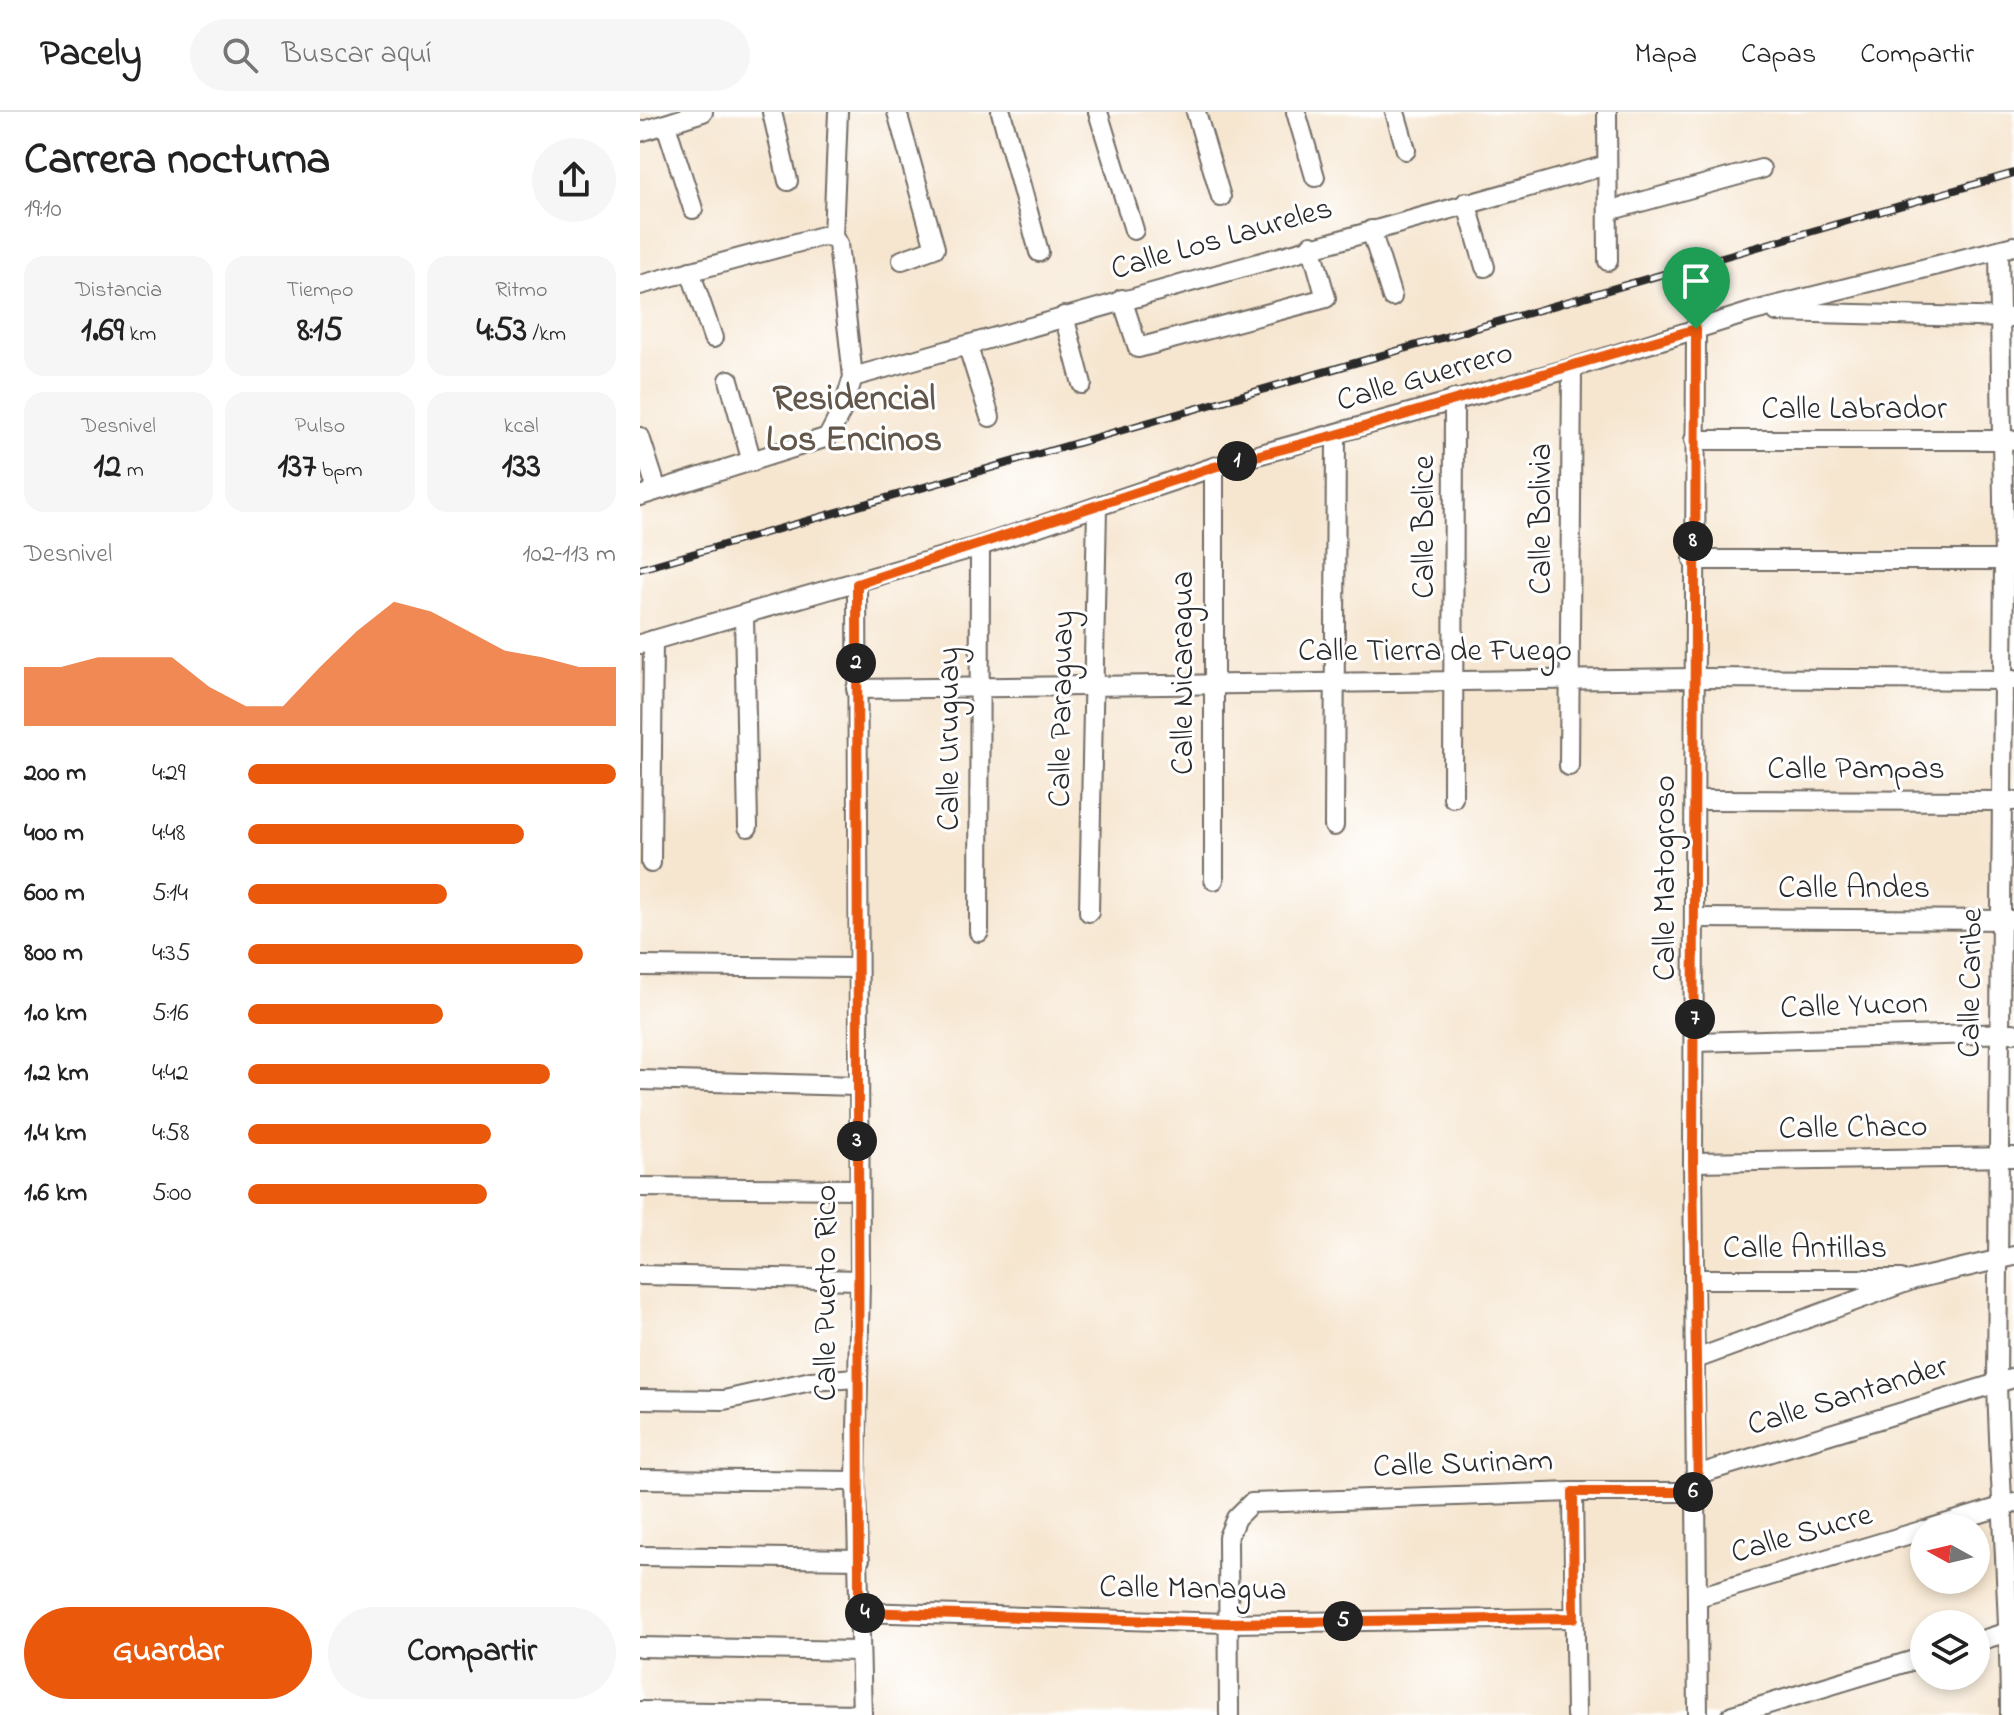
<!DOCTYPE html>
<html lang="es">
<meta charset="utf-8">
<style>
:root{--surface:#fff;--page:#f6f6f6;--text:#222;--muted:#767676;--line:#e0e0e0;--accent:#ea580c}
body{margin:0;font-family:"Indie Flower",sans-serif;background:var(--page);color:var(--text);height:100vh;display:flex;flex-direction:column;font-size:30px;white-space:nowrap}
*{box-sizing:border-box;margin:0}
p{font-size:26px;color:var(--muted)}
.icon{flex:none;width:44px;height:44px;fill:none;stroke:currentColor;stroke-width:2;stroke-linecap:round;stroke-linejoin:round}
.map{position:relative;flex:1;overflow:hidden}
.details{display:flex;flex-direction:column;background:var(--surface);width:640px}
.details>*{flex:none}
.needle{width:52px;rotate:278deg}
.controls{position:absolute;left:1270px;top:1402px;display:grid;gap:16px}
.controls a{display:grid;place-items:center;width:80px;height:80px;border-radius:50%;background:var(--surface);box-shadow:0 4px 12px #0003;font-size:40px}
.pin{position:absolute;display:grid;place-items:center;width:68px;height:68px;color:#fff;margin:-82px -34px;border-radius:50% 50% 50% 0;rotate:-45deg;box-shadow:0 0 8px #0007}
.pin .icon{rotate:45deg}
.km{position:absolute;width:40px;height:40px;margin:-20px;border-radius:50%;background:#222;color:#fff;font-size:22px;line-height:40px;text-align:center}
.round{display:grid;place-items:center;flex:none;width:84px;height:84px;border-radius:42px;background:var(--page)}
.head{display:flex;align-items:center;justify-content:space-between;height:136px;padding:0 24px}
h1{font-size:44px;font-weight:700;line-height:60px}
.figures{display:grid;grid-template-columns:repeat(3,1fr);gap:12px;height:136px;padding:8px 24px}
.figures div{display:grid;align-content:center;border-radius:20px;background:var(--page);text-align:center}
.figures b{font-size:34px;font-weight:700}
.figures small{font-size:22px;font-weight:400}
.figures p{font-size:22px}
.chart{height:224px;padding:16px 24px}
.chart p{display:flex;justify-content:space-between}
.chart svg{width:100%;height:144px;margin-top:8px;fill:var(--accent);opacity:.7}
.button{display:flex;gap:16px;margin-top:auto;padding:16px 24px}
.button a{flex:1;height:92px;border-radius:48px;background:var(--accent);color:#fff;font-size:32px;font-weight:700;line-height:92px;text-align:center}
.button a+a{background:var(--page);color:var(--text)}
ul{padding:0 24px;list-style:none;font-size:26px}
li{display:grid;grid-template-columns:128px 96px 1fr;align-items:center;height:60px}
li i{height:20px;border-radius:10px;background:var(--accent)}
header{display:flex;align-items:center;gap:48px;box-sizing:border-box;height:112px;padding:0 40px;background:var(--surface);border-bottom:2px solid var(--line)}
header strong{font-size:38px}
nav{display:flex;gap:44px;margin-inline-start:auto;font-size:28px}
.search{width:560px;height:72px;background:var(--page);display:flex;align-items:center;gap:20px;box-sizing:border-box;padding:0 28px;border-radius:44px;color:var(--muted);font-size:30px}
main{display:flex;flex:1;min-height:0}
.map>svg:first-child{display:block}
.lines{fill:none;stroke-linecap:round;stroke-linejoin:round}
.street-casing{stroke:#726c65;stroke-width:22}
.street{stroke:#fff;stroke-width:18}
.rail-casing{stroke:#2b2b2b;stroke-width:8}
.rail{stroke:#fff;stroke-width:5;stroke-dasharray:15;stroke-linecap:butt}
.route-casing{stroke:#fff;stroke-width:16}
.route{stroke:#ea580c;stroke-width:10}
.labels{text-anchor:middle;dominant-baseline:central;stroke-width:6;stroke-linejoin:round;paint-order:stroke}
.street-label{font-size:32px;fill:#2b2b2b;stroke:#fff}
.quarter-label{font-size:36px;font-weight:bold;fill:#62574a;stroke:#fff}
</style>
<header>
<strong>Pacely</strong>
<div class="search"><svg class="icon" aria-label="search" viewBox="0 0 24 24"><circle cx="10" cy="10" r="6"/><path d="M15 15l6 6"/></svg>Buscar aquí</div>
<nav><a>Mapa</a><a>Capas</a><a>Compartir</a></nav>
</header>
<main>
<section class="details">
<div class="head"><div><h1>Carrera nocturna</h1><p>19:10</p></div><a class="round"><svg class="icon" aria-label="share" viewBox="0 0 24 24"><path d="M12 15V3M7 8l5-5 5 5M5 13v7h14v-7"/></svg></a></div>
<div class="figures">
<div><p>Distancia</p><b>1.69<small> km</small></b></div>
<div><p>Tiempo</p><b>8:15</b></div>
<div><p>Ritmo</p><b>4:53<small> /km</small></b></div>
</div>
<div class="figures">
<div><p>Desnivel</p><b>12<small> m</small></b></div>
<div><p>Pulso</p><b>137<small> bpm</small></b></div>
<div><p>kcal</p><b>133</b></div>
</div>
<div class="chart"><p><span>Desnivel</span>102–113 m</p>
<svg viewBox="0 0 160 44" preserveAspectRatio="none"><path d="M0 44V26L10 26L20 23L30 23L40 23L50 32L60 38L70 38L80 26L90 15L100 6L110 9L120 15L130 21L140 23L150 26L160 26V44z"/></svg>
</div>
<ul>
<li><b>200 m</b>4:29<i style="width:100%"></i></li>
<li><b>400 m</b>4:48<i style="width:75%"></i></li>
<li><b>600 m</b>5:14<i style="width:54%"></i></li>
<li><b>800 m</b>4:35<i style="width:91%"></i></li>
<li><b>1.0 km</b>5:16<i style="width:53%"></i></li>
<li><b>1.2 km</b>4:42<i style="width:82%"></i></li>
<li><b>1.4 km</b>4:58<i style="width:66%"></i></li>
<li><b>1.6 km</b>5:00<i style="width:65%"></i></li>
</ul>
<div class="button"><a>Guardar</a><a>Compartir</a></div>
</section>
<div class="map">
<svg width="1374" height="1603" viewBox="0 0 1374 1603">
<rect width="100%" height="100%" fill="#fff"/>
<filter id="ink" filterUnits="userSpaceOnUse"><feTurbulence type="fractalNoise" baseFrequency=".0125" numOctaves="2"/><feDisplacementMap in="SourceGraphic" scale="16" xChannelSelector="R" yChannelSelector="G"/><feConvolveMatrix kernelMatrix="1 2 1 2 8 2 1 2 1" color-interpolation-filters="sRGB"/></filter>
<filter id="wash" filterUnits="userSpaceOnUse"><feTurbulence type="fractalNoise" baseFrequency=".006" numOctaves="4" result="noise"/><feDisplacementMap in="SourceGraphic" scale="32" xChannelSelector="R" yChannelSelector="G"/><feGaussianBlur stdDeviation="1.8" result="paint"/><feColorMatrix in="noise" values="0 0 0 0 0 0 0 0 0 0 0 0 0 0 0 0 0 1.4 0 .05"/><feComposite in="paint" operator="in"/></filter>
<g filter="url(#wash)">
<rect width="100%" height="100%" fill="#f6e6d0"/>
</g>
<g filter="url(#ink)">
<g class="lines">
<defs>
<g id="street">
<polyline points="132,0 148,69"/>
<polyline points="257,0 295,136 262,148"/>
<polyline points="361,0 399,140"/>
<polyline points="458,0 494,118"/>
<polyline points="556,0 581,85"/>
<polyline points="656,0 675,65"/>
<polyline points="755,0 766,38"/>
<polyline points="967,0 968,149"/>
<polyline points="26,13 53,97"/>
<polyline points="0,20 63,0"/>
<polyline points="826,90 845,155"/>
<polyline points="968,99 1121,57"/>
<polyline points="731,118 752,185"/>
<polyline points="193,125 198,0"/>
<path d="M1359,139L1364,448L1357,1271C1360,1382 1370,1492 1370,1603"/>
<polyline points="50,159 73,226"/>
<polyline points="0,173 182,124 193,125 198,132 213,265 204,294 188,325 0,384"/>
<polyline points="482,187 498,236 686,186 671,133"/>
<polyline points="1137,200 1374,206"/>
<polyline points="424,204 442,272"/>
<polyline points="1056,217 1053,1050 1058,1603"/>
<polyline points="328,235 350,305"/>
<polyline points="213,265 967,53"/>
<polyline points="89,268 112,350"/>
<polyline points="0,325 17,378"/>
<polyline points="1054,328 1371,328"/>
<polyline points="1053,448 1374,448"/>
<polyline points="217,472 220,1168 216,1369 222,1603"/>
<polyline points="104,503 108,715"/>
<polyline points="0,532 340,434 574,355 932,256 1114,199 1374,134"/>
<polyline points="216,577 1056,566 1373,568"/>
<polyline points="929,654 932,256"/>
<polyline points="813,686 814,287"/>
<polyline points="1057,688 1374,689"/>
<polyline points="694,714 696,323"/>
<polyline points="11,751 13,528"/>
<polyline points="574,768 574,355"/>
<polyline points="449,800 457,395"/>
<polyline points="1055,806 1372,808"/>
<polyline points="339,820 340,434"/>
<polyline points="0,854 217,856"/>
<polyline points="1056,930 1373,921"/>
<polyline points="0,968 217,974"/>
<polyline points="1053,1050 1374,1045"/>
<polyline points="0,1075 217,1077"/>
<polyline points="0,1163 220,1168"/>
<polyline points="1056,1167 1261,1167"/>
<polyline points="1056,1247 1275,1167 1374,1144"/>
<polyline points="0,1287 84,1288 171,1269 218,1266"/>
<polyline points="1059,1362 1374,1266"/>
<polyline points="0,1367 216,1369"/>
<polyline points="933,1380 936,1603"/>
<polyline points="1291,1416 1374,1391"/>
<polyline points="0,1444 220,1447"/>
<polyline points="1058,1485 1284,1418"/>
<polyline points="219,1500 588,1511 934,1506"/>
<polyline points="1336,1530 1374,1518"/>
<polyline points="0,1535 218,1539"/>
<polyline points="0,1599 222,1602"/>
<polyline points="589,1603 588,1425 596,1406 611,1391 933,1380 1058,1380"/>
<polyline points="1092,1603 1284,1545"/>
</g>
</defs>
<!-- street casing -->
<use href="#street" class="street-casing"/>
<!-- street -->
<use href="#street" class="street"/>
<defs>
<polyline id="rail" points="0,457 1374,61"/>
</defs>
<!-- rail casing -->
<use href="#rail" class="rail-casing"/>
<!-- rail -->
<use href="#rail" class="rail"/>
</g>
</g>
<g class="lines" filter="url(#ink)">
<defs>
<polygon id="route" points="1056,217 1053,1050 1058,1380 933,1380 934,1506 588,1511 219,1500 217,472 574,355 696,323"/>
</defs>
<!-- route casing -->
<use href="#route" class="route-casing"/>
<!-- route -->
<use href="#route" class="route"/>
</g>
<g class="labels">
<!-- street labels -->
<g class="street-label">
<text transform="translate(582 128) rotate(-16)">Calle Los Laureles</text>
<text transform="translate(785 266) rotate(-16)">Calle Guerrero</text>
<text x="1214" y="298">Calle Labrador</text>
<text transform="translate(902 407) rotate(-90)">Calle Bolivia</text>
<text transform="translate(785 415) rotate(-90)">Calle Belice</text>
<text x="795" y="540">Calle Tierra de Fuego</text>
<text transform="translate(544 561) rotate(-90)">Calle Nicaragua</text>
<text transform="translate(423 597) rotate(-89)">Calle Paraguay</text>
<text transform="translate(310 627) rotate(-90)">Calle Uruguay</text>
<text x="1216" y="658">Calle Pampas</text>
<text transform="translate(1026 766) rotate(-90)">Calle Matogroso</text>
<text x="1214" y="777">Calle Andes</text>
<text transform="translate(1332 871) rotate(-89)">Calle Caribe</text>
<text transform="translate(1214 895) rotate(-2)">Calle Yucon</text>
<text transform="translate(1213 1017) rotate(-1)">Calle Chaco</text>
<text x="1165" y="1137">Calle Antillas</text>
<text transform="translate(187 1181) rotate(-90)">Calle Puerto Rico</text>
<text transform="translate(1208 1285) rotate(-17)">Calle Santander</text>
<text transform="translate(823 1353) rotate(-2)">Calle Surinam</text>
<text transform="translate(1162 1423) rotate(-16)">Calle Sucre</text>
<text transform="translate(553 1478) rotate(1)">Calle Managua</text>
</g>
<!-- quarter labels -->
<g class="quarter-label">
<text x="214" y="288">Residencial<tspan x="214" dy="41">Los Encinos</tspan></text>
</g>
</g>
</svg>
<div class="controls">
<a><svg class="needle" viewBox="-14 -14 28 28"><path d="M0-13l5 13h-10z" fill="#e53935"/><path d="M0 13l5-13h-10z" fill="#767676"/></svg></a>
<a><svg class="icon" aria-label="layers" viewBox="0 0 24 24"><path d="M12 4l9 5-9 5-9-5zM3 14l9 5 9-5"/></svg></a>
</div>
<div class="pin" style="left:1056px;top:217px;background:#1e9e55"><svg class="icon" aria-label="arrive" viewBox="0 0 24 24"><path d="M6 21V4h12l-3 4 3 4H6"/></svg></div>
<b class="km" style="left:597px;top:349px">1</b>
<b class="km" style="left:216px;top:551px">2</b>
<b class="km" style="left:217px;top:1029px">3</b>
<b class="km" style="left:225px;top:1501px">4</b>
<b class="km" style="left:703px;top:1509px">5</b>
<b class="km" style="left:1053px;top:1380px">6</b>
<b class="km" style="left:1055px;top:907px">7</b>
<b class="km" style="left:1053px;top:429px">8</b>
</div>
</main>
